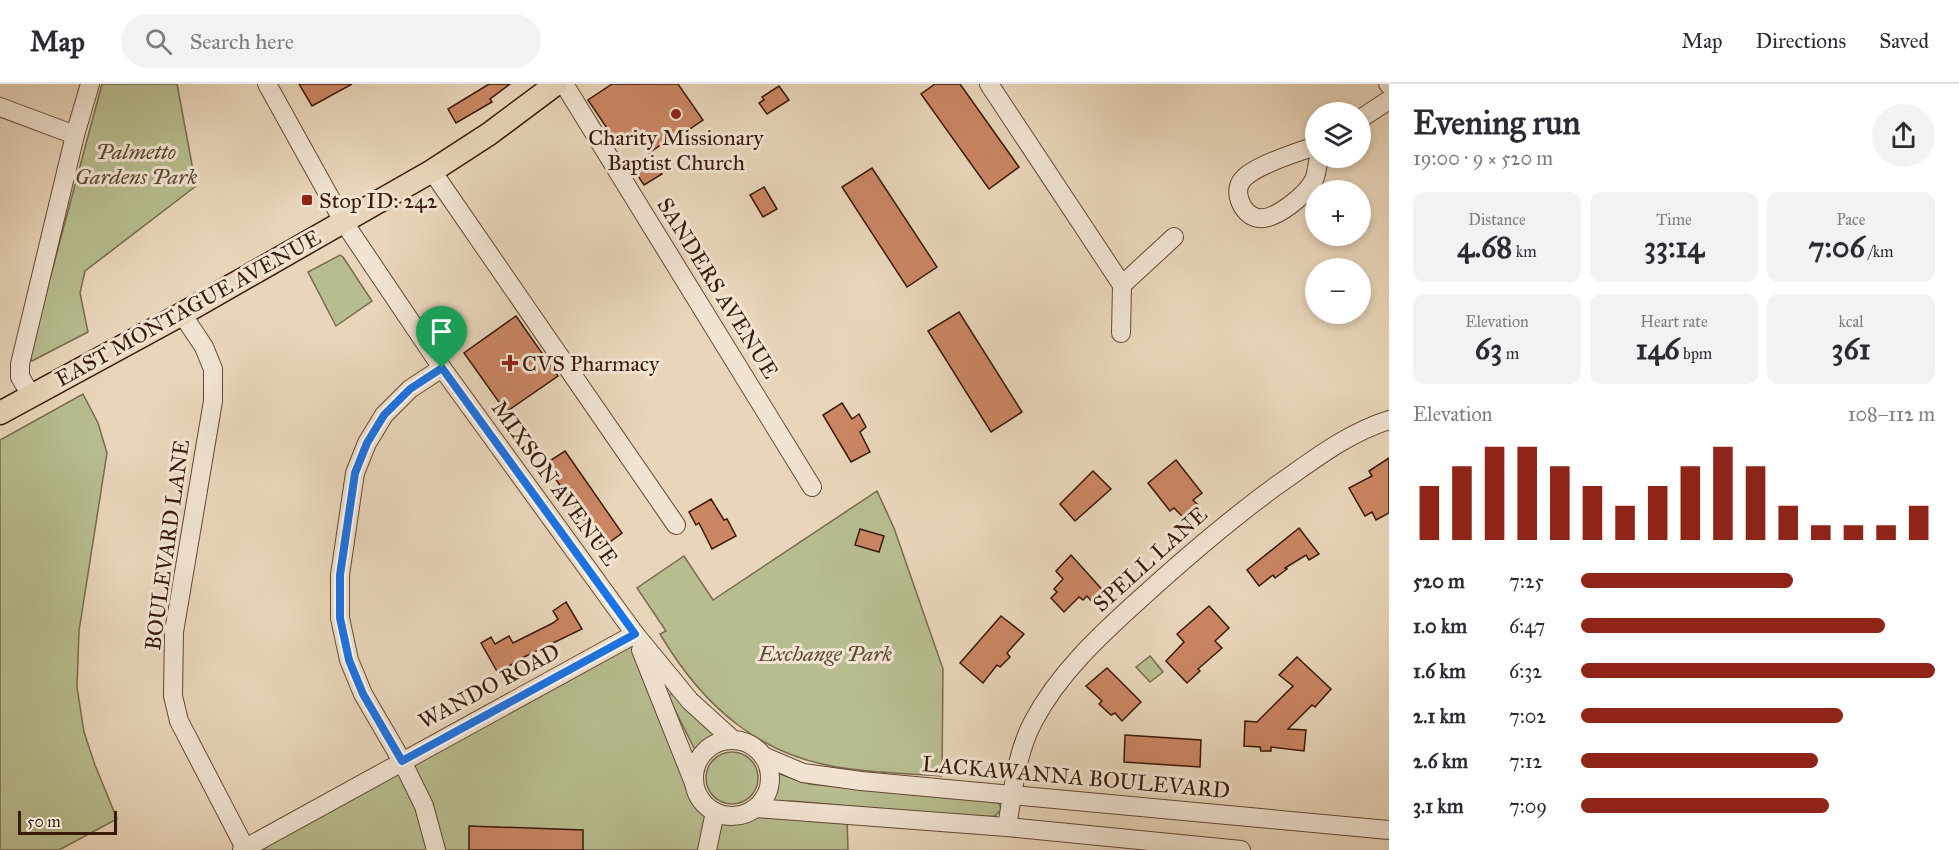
<!DOCTYPE html>
<meta charset="utf-8">
<style>
:root{--surface:#fff;--page:#f2f2f3;--text:#2b2b33;--muted:#7c7c81;--line:#e1e1e2;--accent:#8f2418}
body{margin:0;font-family:"IM FELL Great Primer",serif;background:var(--page);color:var(--text);height:100vh;display:flex;flex-direction:column;font-size:22px;white-space:nowrap}
*{box-sizing:border-box;margin:0}
p{font-size:20px;color:var(--muted)}
.icon{flex:none;width:33px;height:33px;fill:none;stroke:currentColor;stroke-width:2;stroke-linecap:round;stroke-linejoin:round}
.map{position:relative;flex:1;overflow:hidden}
.sheet{display:flex;flex-direction:column;background:var(--surface);width:570px}
.sheet>*{flex:none}
.buttons{position:absolute;left:1305px;top:18px;display:grid;gap:12px}
.buttons a{display:grid;place-items:center;width:66px;height:66px;border-radius:50%;background:var(--surface);box-shadow:0 3px 9px #0003;font-size:30px}
.scale{position:absolute;left:18px;bottom:15px;width:99px;box-sizing:border-box;padding-left:6px;border:3px solid #391909;border-top:0;font-size:16px;line-height:21px;white-space:nowrap;color:#391909;-webkit-text-stroke:4px #f1e4d2;paint-order:stroke}
.pin{position:absolute;display:grid;place-items:center;width:51px;height:51px;color:#fff;margin:-62px -26px;border-radius:50% 50% 50% 0;rotate:-45deg;box-shadow:0 0 6px #0007}
.pin .icon{rotate:45deg}
.round{display:grid;place-items:center;flex:none;width:63px;height:63px;border-radius:32px;background:var(--page)}
.summary{display:flex;align-items:center;justify-content:space-between;height:102px;padding:0 24px}
h1{font-size:33px;font-weight:800;line-height:45px}
.figures{display:grid;grid-template-columns:repeat(3,1fr);gap:9px;height:102px;padding:6px 24px}
.figures div{display:grid;align-content:center;border-radius:12px;background:var(--page);text-align:center}
.figures b{font-size:30px;font-weight:800}
.figures small{font-size:16px;font-weight:400}
.figures p{font-size:16px}
.chart{height:168px;padding:12px 24px}
.chart p{display:flex;justify-content:space-between}
.chart svg{width:100%;height:108px;margin-top:6px;stroke:var(--accent);stroke-width:6}
ul{padding:0 24px;list-style:none;font-size:20px}
li{display:grid;grid-template-columns:96px 72px 1fr;align-items:center;height:45px}
li i{height:15px;border-radius:8px;background:var(--accent)}
header{display:flex;align-items:center;gap:36px;box-sizing:border-box;height:84px;padding:0 30px;background:var(--surface);border-bottom:2px solid var(--line)}
header strong{font-size:28px}
nav{display:flex;gap:33px;margin-inline-start:auto;font-size:21px}
.search{width:420px;height:54px;background:var(--page);display:flex;align-items:center;gap:15px;box-sizing:border-box;padding:0 21px;border-radius:33px;color:var(--muted);font-size:22px}
main{display:flex;flex:1;min-height:0}
.map>svg:first-child{display:block}
.green{fill:#b7bd8f;stroke:#786b4c;stroke-width:1.5}
.building{fill:#cb8664;stroke:#391909;stroke-width:1.5}
.lines{fill:none;stroke-linecap:round;stroke-linejoin:round}
.minor-casing{stroke:#654835;stroke-width:20}
.major-casing{stroke:#391909;stroke-width:25}
.minor{stroke:#f1e4d2;stroke-width:18}
.major{stroke:#e9d6ba;stroke-width:22}
.route-casing{stroke:#fff;stroke-width:12}
.route{stroke:#1a73e8;stroke-width:8}
.poi-dot{fill:#8f2418;stroke:#f1e4d2;stroke-width:2}
.labels{text-anchor:middle;dominant-baseline:central;stroke-width:6;stroke-linejoin:round;paint-order:stroke}
.poi-label{font-size:22px;fill:#391909;stroke:#f1e4d2;text-anchor:start}
.park-label{font-size:22px;font-style:italic;fill:#5f4a31;stroke:#f1e4d2}
.street-label{font-size:22px;fill:#391909;stroke:#f1e4d2}
</style>
<header>
<strong>Map</strong>
<div class="search"><svg class="icon" aria-label="search" viewBox="0 0 24 24"><circle cx="10" cy="10" r="6"/><path d="M15 15l6 6"/></svg>Search here</div>
<nav><a>Map</a><a>Directions</a><a>Saved</a></nav>
</header>
<main>
<div class="map">
<svg width="1389" height="766" viewBox="0 0 1389 766">
<rect width="100%" height="100%" fill="#e9d6ba"/>
<filter id="stains"><feTurbulence type="fractalNoise" baseFrequency=".00333" numOctaves="4"/><feColorMatrix values="0 0 0 0 .2 0 0 0 0 .09 0 0 0 0 .02 0 0 0 .5 -.17"/></filter>
<radialGradient id="worn" r=".72"><stop offset=".6" stop-color="#630" stop-opacity="0"/><stop offset="1" stop-color="#630" stop-opacity=".3"/></radialGradient>
<!-- green -->
<g class="green">
<polygon points="102,0 177,0 196,102 85,187 80,209 88,248 32,277 29,273"/>
<polygon points="340,171 343,173 372,217 336,242 308,188"/>
<polygon points="83,310 98,339 107,369 79,547 77,603 84,648 95,681 117,735 59,766 0,766 0,356"/>
<path d="M877,407L894,444L943,585L942,692C912,690 881,689 851,685C762,675 704,624 660,550L666,547L637,504L684,472L713,516Z"/>
<path d="M635,550L698,712C713,732 733,737 756,724L847,731L848,766H241Z"/>
<polygon points="1150,572 1163,588 1150,598 1136,583"/>
<polygon points="673,608 714,649 716,654 696,668 670,616 669,612"/>
<circle cx="732" cy="694" r="26"/>
<polygon points="780,690 809,700 996,718 1000,721 1001,726 995,732 979,733 791,717 774,719 772,715 776,693"/>
</g>
<!-- building -->
<g class="building">
<polygon points="299,0 352,0 312,22"/>
<polygon points="489,0 510,0 490,15 492,18 456,39 448,25"/>
<polygon points="612,0 678,0 703,36 672,57 671,54 649,69 637,50 619,62 588,16"/>
<polygon points="935,0 960,0 1019,83 989,105 921,10"/>
<polygon points="779,2 789,16 767,30 759,19 764,16 762,13"/>
<polygon points="652,75 662,90 644,101 634,86"/>
<polygon points="872,84 937,183 907,203 842,103"/>
<polygon points="764,103 777,125 763,133 750,111"/>
<polygon points="959,228 1022,328 991,348 928,247"/>
<polygon points="516,232 558,292 506,328 464,269"/>
<polygon points="842,319 852,335 859,330 866,343 860,348 870,368 851,378 823,331"/>
<polygon points="565,367 622,449 603,463 545,380"/>
<polygon points="1389,374 1389,429 1376,436 1372,428 1365,432 1349,404 1372,392 1369,387"/>
<polygon points="1176,376 1202,409 1193,416 1198,421 1193,425 1195,428 1186,436 1174,424 1170,427 1148,399"/>
<polygon points="1093,387 1111,405 1075,437 1060,420"/>
<polygon points="711,415 724,436 727,435 736,452 712,465 699,439 696,441 689,428"/>
<polygon points="1299,444 1319,470 1309,476 1306,471 1285,484 1287,485 1275,494 1273,491 1259,502 1247,486"/>
<polygon points="860,445 884,452 879,468 855,461"/>
<polygon points="1071,471 1106,510 1094,520 1087,512 1083,516 1079,513 1064,528 1051,514 1057,508 1054,505 1063,495 1056,487"/>
<polygon points="566,518 582,545 522,574 498,589 481,559 491,553 495,560 509,552 513,559 553,539 558,535 553,527"/>
<polygon points="1209,522 1229,544 1215,557 1222,564 1198,585 1200,587 1187,599 1166,577 1184,558 1177,550"/>
<polygon points="1001,532 1024,550 1007,569 1010,573 1000,583 997,581 983,599 960,579"/>
<polygon points="1297,573 1331,605 1315,623 1312,621 1288,645 1306,646 1304,667 1271,663 1271,667 1261,667 1260,663 1244,662 1245,637 1257,638 1293,602 1279,591"/>
<polygon points="1107,584 1141,618 1122,637 1115,629 1111,631 1099,620 1102,617 1086,602"/>
<polygon points="1125,651 1201,656 1200,683 1124,678"/>
<polygon points="469,742 583,746 583,766 469,766"/>
</g>
<g class="lines">
<defs>
<g id="minor">
<polyline points="267,0 343,137 442,284 635,550 690,617 733,656"/>
<polyline points="564,0 812,403"/>
<polyline points="989,0 1122,201"/>
<polyline points="1388,0 1389,1"/>
<polyline points="0,23 75,51"/>
<polyline points="1360,35 1389,16"/>
<path d="M1316,62C1297,68 1257,81 1244,94C1231,106 1242,131 1258,134C1275,137 1307,110 1314,96C1317,89 1317,81 1319,74"/>
<polyline points="432,87 676,441"/>
<polyline points="182,230 204,263 213,285 213,317 174,548 173,612 179,637 245,764"/>
<polyline points="1121,249 1122,201 1174,153"/>
<polyline points="31,311 20,293 20,280 75,51 90,0"/>
<polyline points="641,566 694,699"/>
<circle cx="732" cy="694" r="38"/>
<polyline points="763,672 803,689 861,697 1389,746"/>
<polyline points="756,724 1007,743 1241,766"/>
<path d="M1007,743C1013,708 1016,670 1033,638C1058,590 1100,551 1140,515C1184,475 1228,437 1276,402C1312,377 1347,349 1389,336"/>
<polyline points="242,766 635,550"/>
<polyline points="436,766 424,722 402,677 363,610 349,576 340,534 340,491 355,389 367,359 384,331 410,305 442,284"/>
<polyline points="707,766 715,728"/>
</g>
<polyline id="major" points="0,329 182,230 432,87 489,50 556,0"/>
</defs>
<!-- minor casing -->
<use href="#minor" class="minor-casing"/>
<!-- major casing -->
<use href="#major" class="major-casing"/>
<!-- minor -->
<use href="#minor" class="minor"/>
<!-- major -->
<use href="#major" class="major"/>
</g>
<g class="lines">
<defs>
<polygon id="route" points="442,284 635,550 402,677 363,610 349,576 340,534 340,491 355,389 367,359 384,331 410,305"/>
</defs>
<!-- route casing -->
<use href="#route" class="route-casing"/>
<!-- route -->
<use href="#route" class="route"/>
</g>
<!-- markers -->
<g class="poi-dot">
<circle cx="676" cy="30" r="6"/>
<rect x="301" y="110" width="12" height="12" rx="3"/>
<path d="M507 270h6v6h6v6h-6v6h-6v-6h-6v-6h6z"/>
</g>
<g class="labels">
<!-- poi labels -->
<g class="poi-label">
<text x="676" y="53" text-anchor="middle">Charity Missionary<tspan x="676" dy="25">Baptist Church</tspan></text>
<text x="319" y="116">Stop ID: 242</text>
<text x="522" y="279">CVS Pharmacy</text>
</g>
<!-- park labels -->
<g class="park-label">
<text x="136" y="67">Palmetto<tspan x="136" dy="25">Gardens Park</tspan></text>
<text x="825" y="569">Exchange Park</text>
</g>
<!-- street labels -->
<g class="street-label">
<text transform="translate(718 204) rotate(58)">SANDERS AVENUE</text>
<text transform="translate(188 224) rotate(-29)">EAST MONTAGUE AVENUE</text>
<text transform="translate(555 399) rotate(54)">MIXSON AVENUE</text>
<text transform="translate(167 461) rotate(-82)">BOULEVARD LANE</text>
<text transform="translate(1150 475) rotate(-42)">SPELL LANE</text>
<text transform="translate(489 602) rotate(-28)">WANDO ROAD</text>
<text transform="translate(1076 693) rotate(5)">LACKAWANNA BOULEVARD</text>
</g>
</g>
<rect width="100%" height="100%" filter="url(#stains)"/>
<rect width="100%" height="100%" fill="url(#worn)"/>
</svg>
<div class="buttons">
<a><svg class="icon" aria-label="layers" viewBox="0 0 24 24"><path d="M12 4l9 5-9 5-9-5zM3 14l9 5 9-5"/></svg></a>
<a>+</a>
<a>−</a>
</div>
<div class="scale">50 m</div>
<div class="pin" style="left:442px;top:284px;background:#1e9e55"><svg class="icon" aria-label="arrive" viewBox="0 0 24 24"><path d="M6 21V4h12l-3 4 3 4H6"/></svg></div>
</div>
<section class="sheet">
<div class="summary"><div><h1>Evening run</h1><p>19:00 · 9 × 520 m</p></div><a class="round"><svg class="icon" aria-label="share" viewBox="0 0 24 24"><path d="M12 15V3M7 8l5-5 5 5M5 13v7h14v-7"/></svg></a></div>
<div class="figures">
<div><p>Distance</p><b>4.68<small> km</small></b></div>
<div><p>Time</p><b>33:14</b></div>
<div><p>Pace</p><b>7:06<small> /km</small></b></div>
</div>
<div class="figures">
<div><p>Elevation</p><b>63<small> m</small></b></div>
<div><p>Heart rate</p><b>146<small> bpm</small></b></div>
<div><p>kcal</p><b>361</b></div>
</div>
<div class="chart"><p><span>Elevation</span>108–112 m</p>
<svg viewBox="0 0 160 44" preserveAspectRatio="none"><path d="M5 44V22M15 44V14M25 44V6M35 44V6M45 44V14M55 44V22M65 44V30M75 44V22M85 44V14M95 44V6M105 44V14M115 44V30M125 44V38M135 44V38M145 44V38M155 44V30"/></svg>
</div>
<ul>
<li><b>520 m</b>7:25<i style="width:60%"></i></li>
<li><b>1.0 km</b>6:47<i style="width:86%"></i></li>
<li><b>1.6 km</b>6:32<i style="width:100%"></i></li>
<li><b>2.1 km</b>7:02<i style="width:74%"></i></li>
<li><b>2.6 km</b>7:12<i style="width:67%"></i></li>
<li><b>3.1 km</b>7:09<i style="width:70%"></i></li>
</ul>
</section>
</main>
